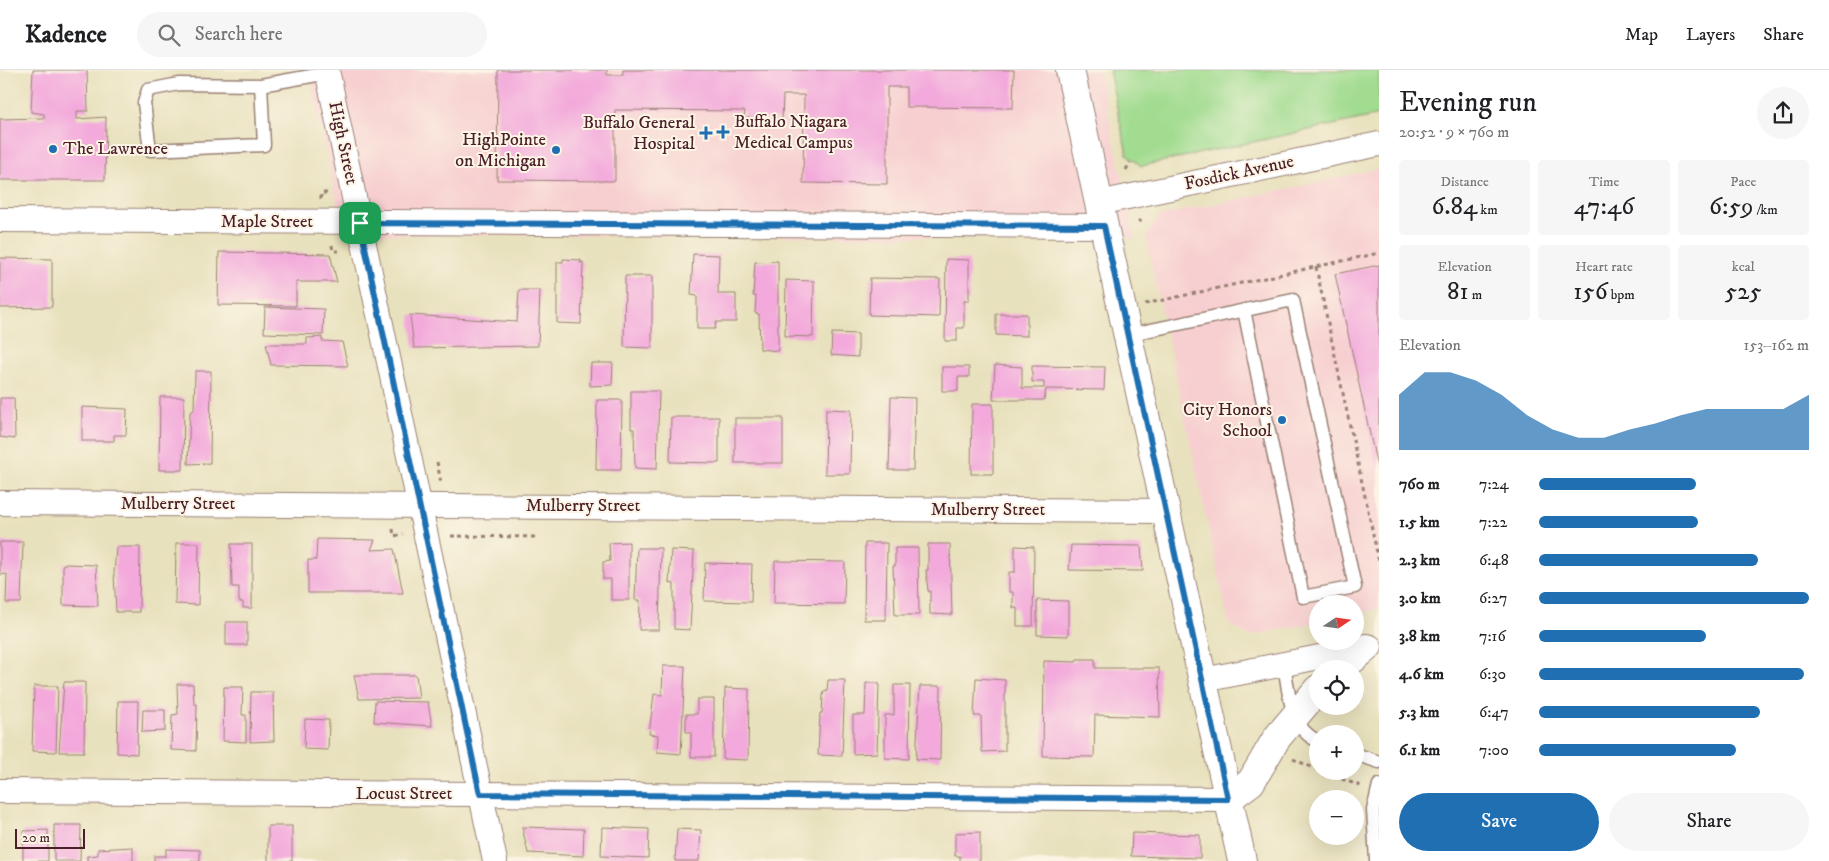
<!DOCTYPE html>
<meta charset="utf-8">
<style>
:root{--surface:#fff;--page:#f6f6f6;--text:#202124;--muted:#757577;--line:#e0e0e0;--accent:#1f6fb2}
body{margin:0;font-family:"IM FELL DW Pica",serif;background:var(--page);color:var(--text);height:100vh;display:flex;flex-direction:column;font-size:19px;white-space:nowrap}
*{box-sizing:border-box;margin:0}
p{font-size:16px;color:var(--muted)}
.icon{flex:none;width:28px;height:28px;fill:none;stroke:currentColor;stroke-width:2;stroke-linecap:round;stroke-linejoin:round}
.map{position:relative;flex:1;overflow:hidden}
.sheet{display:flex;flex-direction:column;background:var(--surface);width:450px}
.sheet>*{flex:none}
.needle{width:32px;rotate:77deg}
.buttons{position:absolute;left:1309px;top:525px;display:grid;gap:10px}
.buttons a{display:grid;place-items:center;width:55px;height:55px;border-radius:50%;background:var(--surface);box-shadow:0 5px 20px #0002;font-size:25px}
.scale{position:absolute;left:15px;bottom:12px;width:70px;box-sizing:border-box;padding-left:5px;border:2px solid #4a1f2b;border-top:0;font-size:14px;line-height:18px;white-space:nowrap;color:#4a1f2b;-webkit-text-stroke:4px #fcf5e5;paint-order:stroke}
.pin{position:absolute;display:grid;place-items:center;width:42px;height:42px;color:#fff;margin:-21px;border-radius:10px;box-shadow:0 2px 8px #0006}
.round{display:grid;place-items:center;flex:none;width:52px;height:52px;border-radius:26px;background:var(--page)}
.overview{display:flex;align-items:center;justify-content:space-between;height:85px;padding:0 20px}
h1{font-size:28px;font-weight:600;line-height:38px}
.stats{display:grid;grid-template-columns:repeat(3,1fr);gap:8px;height:85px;padding:5px 20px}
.stats div{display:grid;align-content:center;border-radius:5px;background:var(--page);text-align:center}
.stats b{font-size:25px;font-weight:600}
.stats small{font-size:14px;font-weight:400}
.stats p{font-size:14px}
.chart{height:140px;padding:10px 20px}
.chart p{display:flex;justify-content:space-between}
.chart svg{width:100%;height:90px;margin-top:5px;fill:var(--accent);opacity:.7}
.action{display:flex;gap:10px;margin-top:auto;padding:10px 20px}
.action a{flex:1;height:58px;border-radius:30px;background:var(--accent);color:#fff;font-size:20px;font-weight:600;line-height:58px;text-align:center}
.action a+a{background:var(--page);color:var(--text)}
ul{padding:0 20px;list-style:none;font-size:16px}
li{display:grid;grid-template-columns:80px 60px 1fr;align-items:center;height:38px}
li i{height:12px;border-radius:6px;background:var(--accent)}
header{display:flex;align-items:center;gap:30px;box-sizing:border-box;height:70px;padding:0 25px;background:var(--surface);border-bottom:1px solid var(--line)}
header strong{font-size:24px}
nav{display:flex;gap:28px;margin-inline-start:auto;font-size:18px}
.search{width:350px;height:45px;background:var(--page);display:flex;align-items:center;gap:12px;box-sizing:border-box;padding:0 18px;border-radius:28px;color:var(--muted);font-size:19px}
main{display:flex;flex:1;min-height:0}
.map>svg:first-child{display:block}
.built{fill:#f7cfd0}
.green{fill:#a1dc90;stroke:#767e5e}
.building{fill:#f3a9db}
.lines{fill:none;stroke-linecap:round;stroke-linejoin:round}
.service-casing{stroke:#998074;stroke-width:15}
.minor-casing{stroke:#998074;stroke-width:26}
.tertiary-casing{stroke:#998074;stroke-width:30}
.path{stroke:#998074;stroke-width:3;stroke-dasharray:4 4;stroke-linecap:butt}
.service{stroke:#fff;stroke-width:12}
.minor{stroke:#fff;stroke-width:24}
.tertiary{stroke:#fff;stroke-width:28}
.route-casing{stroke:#fff;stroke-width:10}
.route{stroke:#1f6fb2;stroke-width:6}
.poi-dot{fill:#1f6fb2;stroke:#fcf5e5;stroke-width:2}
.labels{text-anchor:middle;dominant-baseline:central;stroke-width:4;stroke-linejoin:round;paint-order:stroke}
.poi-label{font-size:18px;fill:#4a1f2b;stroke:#fcf5e5;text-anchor:end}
.street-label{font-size:18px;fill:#4a1f2b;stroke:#fcf5e5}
</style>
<header>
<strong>Kadence</strong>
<div class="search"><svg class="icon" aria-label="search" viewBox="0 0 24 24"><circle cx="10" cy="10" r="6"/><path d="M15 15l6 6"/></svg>Search here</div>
<nav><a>Map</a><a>Layers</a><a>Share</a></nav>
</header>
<main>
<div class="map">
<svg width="1379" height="791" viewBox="0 0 1379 791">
<rect width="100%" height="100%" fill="#fcf5e5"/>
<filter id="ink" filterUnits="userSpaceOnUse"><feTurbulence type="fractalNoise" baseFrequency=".02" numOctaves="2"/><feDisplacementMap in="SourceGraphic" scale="10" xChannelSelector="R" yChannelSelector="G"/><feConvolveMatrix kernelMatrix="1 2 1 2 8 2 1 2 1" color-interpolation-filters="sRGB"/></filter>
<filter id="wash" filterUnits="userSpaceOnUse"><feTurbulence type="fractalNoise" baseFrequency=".0096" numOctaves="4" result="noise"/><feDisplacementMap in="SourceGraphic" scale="20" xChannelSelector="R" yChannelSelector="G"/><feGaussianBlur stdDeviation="1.12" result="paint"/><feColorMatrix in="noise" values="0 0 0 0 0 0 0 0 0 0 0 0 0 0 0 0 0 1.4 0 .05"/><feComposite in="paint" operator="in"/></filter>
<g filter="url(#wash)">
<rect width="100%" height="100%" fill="#e8e1bd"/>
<!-- built -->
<g class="built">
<polygon points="308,0 1099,0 1135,168 344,164"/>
<polygon points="1379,99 1379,539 1355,544 1355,534 1318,534 1317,552 1250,566 1229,554 1146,167 1159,146"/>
</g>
<!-- green -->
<polygon class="green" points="1109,0 1379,0 1379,45 1141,96 1127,84"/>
<g id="blocks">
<!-- building -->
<g class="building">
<polygon points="33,0 87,0 88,41 77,41 77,49 106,47 105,110 0,110 0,49 44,48 44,44 31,42"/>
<polygon points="498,0 607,0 607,5 623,5 623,0 1014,0 1013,38 906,37 906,17 887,17 887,114 803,113 804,25 783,25 782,49 744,48 745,41 615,40 615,111 497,110"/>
<polygon points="219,182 330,184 337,212 296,212 296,236 218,235"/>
<polygon points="693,184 719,185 718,224 736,224 736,252 716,252 715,259 697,259 697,226 691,225"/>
<polygon points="0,188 52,189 52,237 0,238"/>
<polygon points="563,189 581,190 580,193 583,192 581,254 557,253 557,192 563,192"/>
<polygon points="946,189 969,190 969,231 964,231 964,258 957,258 957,271 945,271"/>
<polygon points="778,191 778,281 760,279 759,244 755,243 756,226 753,226 755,192"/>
<polygon points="1379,195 1379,401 1378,401 1335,204"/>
<polygon points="625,206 652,206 652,278 624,277"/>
<polygon points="870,208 940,209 939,247 869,245"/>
<polygon points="786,210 814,211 813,267 785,266"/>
<polygon points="519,220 540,220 538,276 414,278 410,245 517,252"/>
<polygon points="265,237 324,239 323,265 264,263"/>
<polygon points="996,244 1027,244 1027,266 996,265"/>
<polygon points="832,263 858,264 858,287 831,285"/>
<polygon points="322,267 322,271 342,272 348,296 271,295 266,274 307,274 307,268"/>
<polygon points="591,293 613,293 612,315 590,316"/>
<polygon points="995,295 1022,297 1022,318 1044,318 1044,312 1032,312 1032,296 1105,297 1104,320 1046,319 1044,330 993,330"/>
<polygon points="942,297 969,297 969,307 958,307 958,321 942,321"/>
<polygon points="195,301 211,301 210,393 188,394 190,342 194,340"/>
<polygon points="631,321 659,321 657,399 635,398 634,359 631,359"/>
<polygon points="160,327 184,327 183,400 159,400"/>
<polygon points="891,327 915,328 913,400 889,400"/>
<polygon points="0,328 14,328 15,369 0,367"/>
<polygon points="597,330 622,330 621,400 596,400"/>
<polygon points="972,334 993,334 993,404 971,404"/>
<polygon points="82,337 127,339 126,365 114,365 114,371 82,371"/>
<polygon points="826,339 851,340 850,404 825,404"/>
<polygon points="671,347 719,347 719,393 670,392"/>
<rect x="735" y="348" width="48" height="45"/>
<polygon points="317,469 375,470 371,480 394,479 403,523 308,523 308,490 316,490"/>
<polygon points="0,472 23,472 21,533 6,533 7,504 0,505"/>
<polygon points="629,472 629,530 611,530 611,509 603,509 603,492 610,491 609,473"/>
<polygon points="176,473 199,473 198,535 175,534"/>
<polygon points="865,473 887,473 886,550 864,550"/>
<polygon points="231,474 252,474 252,538 243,538 243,532 239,532 239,517 232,517"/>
<polygon points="928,474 950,474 952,545 930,544 930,521 928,521 926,500 928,500"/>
<polygon points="1071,475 1141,476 1143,501 1069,500"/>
<polygon points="1015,476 1034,477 1033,556 1017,556 1017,538 1013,538 1013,522 1009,522 1009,502 1015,502"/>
<polygon points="116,477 140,477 139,542 116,542 114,504"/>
<polygon points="637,478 661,478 659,560 639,560 640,530 635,530"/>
<polygon points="895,478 918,478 919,545 895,545 893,496 895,496"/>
<polygon points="671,480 694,481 690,560 674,559 674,514 669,513"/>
<polygon points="775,491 845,492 844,534 774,533"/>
<polygon points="705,493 752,494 751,532 704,531"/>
<polygon points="63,494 96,495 98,536 63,535"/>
<polygon points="1037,530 1068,531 1068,566 1037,565"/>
<rect x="226" y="552" width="21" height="23"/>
<polygon points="1077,589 1095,589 1095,598 1159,598 1160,647 1095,645 1094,687 1043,686 1044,591 1076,592"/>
<polygon points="663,596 685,596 681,684 657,682 658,665 649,664 654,624 662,625"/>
<polygon points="354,605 416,605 419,628 359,629"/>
<polygon points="976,608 1005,610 1005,681 982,682 981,646 974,646"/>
<polygon points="828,610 845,610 842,686 818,685 820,643 822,643 823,626 824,621 827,622"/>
<polygon points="64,612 85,612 84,682 59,682"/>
<polygon points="866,613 879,613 877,683 853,684 853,645 865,645"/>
<polygon points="177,614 193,614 194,634 197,634 196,681 171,680 172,645 178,644"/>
<polygon points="894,615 910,615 909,689 885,688 885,645 894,645"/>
<polygon points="34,616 58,616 56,682 32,681"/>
<polygon points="920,616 941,616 940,690 916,689"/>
<polygon points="224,617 243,617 242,645 246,645 246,672 223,671"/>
<polygon points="725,618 749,619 748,690 723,689"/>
<polygon points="251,622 273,622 274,671 250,672"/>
<polygon points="697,629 714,629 714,687 691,687 691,662 686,662 686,644 697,644"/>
<polygon points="118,631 138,631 137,684 117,683"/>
<polygon points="375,631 428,632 432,656 374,652"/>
<polygon points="143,640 165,640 165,661 142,662"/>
<polygon points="305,649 329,650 328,680 304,679"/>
<polygon points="54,755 81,755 80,791 54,791"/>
<rect x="268" y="756" width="24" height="35"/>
<polygon points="522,757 584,759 583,786 528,783"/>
<polygon points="602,757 649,759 648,788 601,786"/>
<polygon points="677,759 701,760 699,791 675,791"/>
<polygon points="48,760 48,791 23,791 23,761"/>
<polygon points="980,762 980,791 960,791 960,786 955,786 955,763"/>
<polygon points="1132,763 1200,765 1200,788 1131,786"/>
<polygon points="133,777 133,791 87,791 87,786 98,785 98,779"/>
<polygon points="166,779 200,780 200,791 154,791 154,786 166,786"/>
</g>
</g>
</g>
<g filter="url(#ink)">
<use href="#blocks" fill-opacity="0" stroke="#998074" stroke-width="1"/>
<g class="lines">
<defs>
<g id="service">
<polyline points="261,15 264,75 150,80 144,33 148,20 179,14 261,15 328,3"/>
<polyline points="1127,265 1293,230 1355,517 1303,527 1244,240"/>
<path d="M1284,594C1289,622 1289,658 1318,671"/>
<polyline points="1355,684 1379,692"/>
<polyline points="1376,791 1373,740 1379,715"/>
</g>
<g id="minor">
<polyline points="327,0 495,791"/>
<polyline points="1099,133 1379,74"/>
<polyline points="0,150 1104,156"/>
<polyline points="0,433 1166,441"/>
<polyline points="1203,610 1370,577"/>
<polyline points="0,721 1228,729"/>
</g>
<g id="tertiary">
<polyline points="1070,0 1242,791"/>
<polyline points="1341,599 1366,578"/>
<polyline points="1228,729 1251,712 1276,669 1318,619"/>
</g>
</defs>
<!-- service casing -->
<use href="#service" class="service-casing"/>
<!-- minor casing -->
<use href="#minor" class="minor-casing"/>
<!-- tertiary casing -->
<use href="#tertiary" class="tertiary-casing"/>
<!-- path -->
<g class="path">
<polyline points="1126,100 1130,92"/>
<polyline points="321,129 321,123 329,123"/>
<polyline points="1138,150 1145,154"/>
<polyline points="332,175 333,181 341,181"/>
<polyline points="1316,197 1379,492"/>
<polyline points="1145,234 1379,183"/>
<polyline points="437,392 441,413"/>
<polyline points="393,459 394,466 403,464"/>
<polyline points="451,466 538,467"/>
<polyline points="1293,689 1318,700"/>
<polyline points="1319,701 1361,716"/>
</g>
<!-- service -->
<use href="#service" class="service"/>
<!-- minor -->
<use href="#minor" class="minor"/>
<!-- tertiary -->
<use href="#tertiary" class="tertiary"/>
</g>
</g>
<g class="lines" filter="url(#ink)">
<defs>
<polygon id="route" points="360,153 1104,156 1228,729 480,724"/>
</defs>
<!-- route casing -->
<use href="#route" class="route-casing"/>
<!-- route -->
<use href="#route" class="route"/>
</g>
<!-- markers -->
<g class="poi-dot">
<path d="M720.5 54.5h5v5h5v5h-5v5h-5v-5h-5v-5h5z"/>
<path d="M703.5 55.5h5v5h5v5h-5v5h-5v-5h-5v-5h5z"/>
<circle cx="53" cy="79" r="5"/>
<circle cx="556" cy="80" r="5"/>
<circle cx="1282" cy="350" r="5"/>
</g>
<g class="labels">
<!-- poi labels -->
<g class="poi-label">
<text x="734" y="52" text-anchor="start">Buffalo Niagara<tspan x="734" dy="21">Medical Campus</tspan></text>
<text x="695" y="53">Buffalo General<tspan x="695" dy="21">Hospital</tspan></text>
<text x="546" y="70">HighPointe<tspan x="546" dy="21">on Michigan</tspan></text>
<text x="63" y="79" text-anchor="start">The Lawrence</text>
<text x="1272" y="340">City Honors<tspan x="1272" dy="21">School</tspan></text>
</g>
<!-- street labels -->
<g class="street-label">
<text transform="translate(343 73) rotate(78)">High Street</text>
<text transform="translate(1239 103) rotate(-12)">Fosdick Avenue</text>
<text x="267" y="152">Maple Street</text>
<text x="178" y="434">Mulberry Street</text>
<text x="583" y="436">Mulberry Street</text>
<text x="988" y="440">Mulberry Street</text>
<text x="404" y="724">Locust Street</text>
</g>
</g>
</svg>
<div class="buttons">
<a><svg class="needle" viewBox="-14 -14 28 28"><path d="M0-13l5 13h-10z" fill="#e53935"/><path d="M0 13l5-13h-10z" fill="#757577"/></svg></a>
<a><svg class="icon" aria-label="locate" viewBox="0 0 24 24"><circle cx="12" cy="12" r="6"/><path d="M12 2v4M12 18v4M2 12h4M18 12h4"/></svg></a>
<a>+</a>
<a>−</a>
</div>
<div class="scale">20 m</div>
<div class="pin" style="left:360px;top:153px;background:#1e9e55"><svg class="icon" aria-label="arrive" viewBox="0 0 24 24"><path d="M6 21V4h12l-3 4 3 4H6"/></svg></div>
</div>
<section class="sheet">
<div class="overview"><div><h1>Evening run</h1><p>20:52 · 9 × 760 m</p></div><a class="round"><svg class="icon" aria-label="share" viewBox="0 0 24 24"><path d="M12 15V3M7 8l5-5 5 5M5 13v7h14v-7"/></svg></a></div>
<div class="stats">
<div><p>Distance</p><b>6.84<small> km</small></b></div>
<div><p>Time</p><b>47:46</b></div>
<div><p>Pace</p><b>6:59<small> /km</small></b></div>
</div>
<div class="stats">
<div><p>Elevation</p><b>81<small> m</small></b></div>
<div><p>Heart rate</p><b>156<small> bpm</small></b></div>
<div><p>kcal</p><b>525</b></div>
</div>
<div class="chart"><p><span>Elevation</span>153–162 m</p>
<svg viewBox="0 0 160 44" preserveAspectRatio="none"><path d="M0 44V17L10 6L20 6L30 10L40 17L50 27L60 34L70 38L80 38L90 34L100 31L110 27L120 24L130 24L140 24L150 24L160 17V44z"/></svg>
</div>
<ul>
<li><b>760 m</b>7:24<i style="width:58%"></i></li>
<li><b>1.5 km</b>7:22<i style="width:59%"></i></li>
<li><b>2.3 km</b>6:48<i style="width:81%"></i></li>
<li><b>3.0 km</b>6:27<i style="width:100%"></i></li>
<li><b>3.8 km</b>7:16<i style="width:62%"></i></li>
<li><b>4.6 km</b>6:30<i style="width:98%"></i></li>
<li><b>5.3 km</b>6:47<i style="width:82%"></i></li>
<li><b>6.1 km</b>7:00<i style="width:73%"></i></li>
</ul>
<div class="action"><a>Save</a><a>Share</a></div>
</section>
</main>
